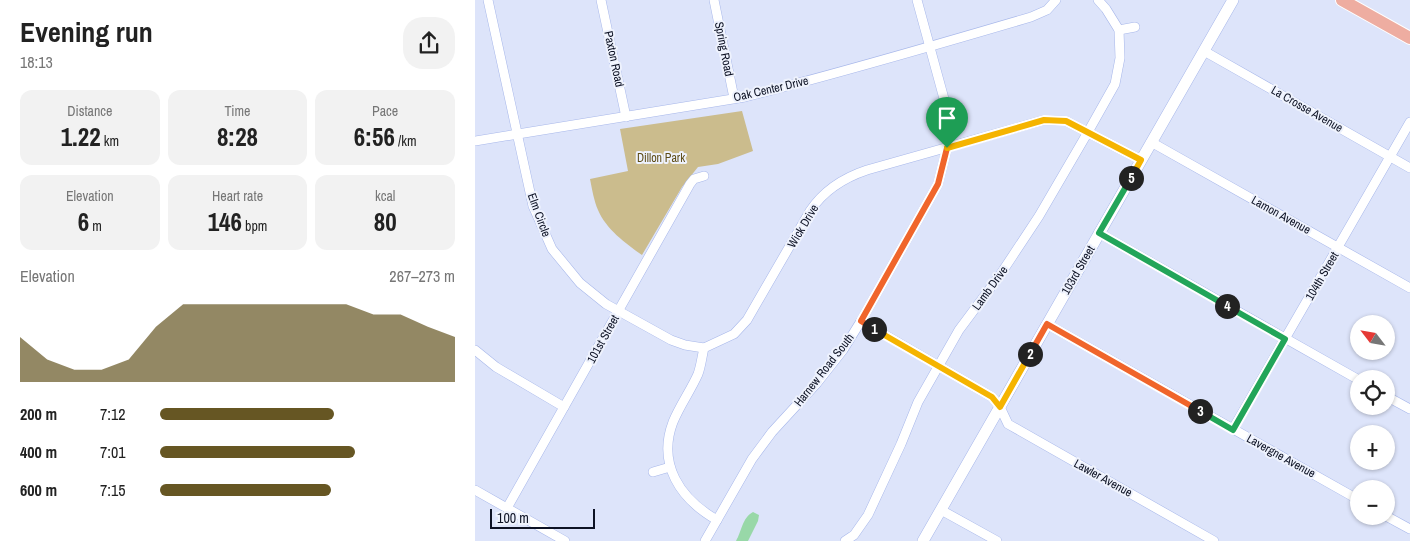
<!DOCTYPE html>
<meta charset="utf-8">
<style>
:root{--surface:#fff;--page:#f2f2f2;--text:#222;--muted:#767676;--accent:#665623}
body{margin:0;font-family:"Archivo Narrow",sans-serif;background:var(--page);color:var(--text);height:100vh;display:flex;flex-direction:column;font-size:19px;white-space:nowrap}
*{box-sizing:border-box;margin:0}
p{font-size:16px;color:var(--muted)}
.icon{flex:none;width:28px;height:28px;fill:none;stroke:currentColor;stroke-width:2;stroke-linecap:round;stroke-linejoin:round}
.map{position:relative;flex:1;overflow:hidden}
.details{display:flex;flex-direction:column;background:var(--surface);width:475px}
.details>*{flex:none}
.needle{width:32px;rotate:301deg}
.fabs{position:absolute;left:875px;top:315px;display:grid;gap:10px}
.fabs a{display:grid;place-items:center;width:45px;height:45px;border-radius:50%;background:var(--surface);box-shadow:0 1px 4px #0004;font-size:25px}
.scale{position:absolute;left:15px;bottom:12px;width:105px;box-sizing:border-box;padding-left:5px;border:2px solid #0d1224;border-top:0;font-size:14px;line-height:18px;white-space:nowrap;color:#0d1224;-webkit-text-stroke:4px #eef2fd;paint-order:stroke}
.pin{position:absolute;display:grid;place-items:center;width:42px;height:42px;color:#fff;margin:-51px -21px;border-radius:50% 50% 50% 0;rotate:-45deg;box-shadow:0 0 5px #0007}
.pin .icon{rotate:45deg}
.km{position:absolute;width:25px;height:25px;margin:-12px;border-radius:50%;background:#222;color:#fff;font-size:14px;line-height:25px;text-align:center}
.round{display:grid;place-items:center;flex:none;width:52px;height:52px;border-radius:20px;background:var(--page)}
.summary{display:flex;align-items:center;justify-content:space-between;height:85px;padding:0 20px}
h1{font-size:28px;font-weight:700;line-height:38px}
.metrics{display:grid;grid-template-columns:repeat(3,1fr);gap:8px;height:85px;padding:5px 20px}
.metrics div{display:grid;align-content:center;border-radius:12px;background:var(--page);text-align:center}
.metrics b{font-size:25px;font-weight:700}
.metrics small{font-size:14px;font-weight:400}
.metrics p{font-size:14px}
.chart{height:140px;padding:10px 20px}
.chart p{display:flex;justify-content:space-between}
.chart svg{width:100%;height:90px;margin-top:5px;fill:var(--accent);opacity:.7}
ul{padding:0 20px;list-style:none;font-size:16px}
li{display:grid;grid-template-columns:80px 60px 1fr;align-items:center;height:38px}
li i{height:12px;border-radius:6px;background:var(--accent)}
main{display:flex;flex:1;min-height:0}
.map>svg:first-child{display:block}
.green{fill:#cbbc8d}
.water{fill:#98d8a8}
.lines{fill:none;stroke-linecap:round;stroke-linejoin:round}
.street-casing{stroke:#a7b7ea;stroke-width:10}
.secondary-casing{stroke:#a7b7ea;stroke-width:12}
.primary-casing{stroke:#fff;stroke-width:14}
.street{stroke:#fff;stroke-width:9}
.secondary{stroke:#fff;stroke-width:11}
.primary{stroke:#eeada1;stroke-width:12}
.split-1-casing{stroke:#fff;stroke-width:10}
.split-2-casing{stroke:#fff;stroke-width:10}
.split-3-casing{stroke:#fff;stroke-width:10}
.split-4-casing{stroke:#fff;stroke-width:10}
.split-5-casing{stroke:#fff;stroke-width:10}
.split-6-casing{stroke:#fff;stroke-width:10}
.split-1{stroke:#f0652b;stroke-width:6}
.split-2{stroke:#f5b400;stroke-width:6}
.split-3{stroke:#f0652b;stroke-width:6}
.split-4{stroke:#22a559;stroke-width:6}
.split-5{stroke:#22a559;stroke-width:6}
.split-6{stroke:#f5b400;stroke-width:6}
.labels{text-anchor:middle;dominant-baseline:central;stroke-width:4;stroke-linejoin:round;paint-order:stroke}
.street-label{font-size:12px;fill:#0d1224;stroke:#eef2fd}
.park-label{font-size:12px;fill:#5d4c16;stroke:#eef2fd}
</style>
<main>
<section class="details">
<div class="summary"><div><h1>Evening run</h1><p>18:13</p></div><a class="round"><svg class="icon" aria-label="share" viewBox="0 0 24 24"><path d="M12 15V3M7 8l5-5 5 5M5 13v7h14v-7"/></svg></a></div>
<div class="metrics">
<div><p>Distance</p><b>1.22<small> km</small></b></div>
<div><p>Time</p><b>8:28</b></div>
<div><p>Pace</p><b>6:56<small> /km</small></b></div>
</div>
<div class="metrics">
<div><p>Elevation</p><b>6<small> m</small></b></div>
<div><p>Heart rate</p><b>146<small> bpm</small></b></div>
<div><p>kcal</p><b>80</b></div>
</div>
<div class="chart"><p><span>Elevation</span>267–273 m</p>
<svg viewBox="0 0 160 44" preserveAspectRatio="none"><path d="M0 44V22L10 33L20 38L30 38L40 33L50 17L60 6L70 6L80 6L90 6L100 6L110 6L120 6L130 11L140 11L150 17L160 22V44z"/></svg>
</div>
<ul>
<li><b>200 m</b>7:12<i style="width:59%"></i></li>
<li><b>400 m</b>7:01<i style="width:66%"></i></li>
<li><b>600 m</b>7:15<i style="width:58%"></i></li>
</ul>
</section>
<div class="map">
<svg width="935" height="541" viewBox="0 0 935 541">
<rect width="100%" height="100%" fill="#dde4fa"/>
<!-- green -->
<path class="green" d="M267,111L278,151L243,164L223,167L207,187L167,255C150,243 131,229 123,210C119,201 117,189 115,179L153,171L145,129Z"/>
<!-- water -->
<path class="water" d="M278,512L284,515L283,521L273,541H261C267,531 267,518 278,512Z"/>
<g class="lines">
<defs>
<g id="street">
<polyline points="13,0 58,206 77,249 105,283 131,304 196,340 210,345 229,348"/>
<polyline points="126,0 151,117"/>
<polyline points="239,0 259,98"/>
<polyline points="644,30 660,27"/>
<polyline points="729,51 935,168"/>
<path d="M0,141L270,97C366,73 461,45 556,17L572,10L581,0"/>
<polyline points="676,142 935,288"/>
<polyline points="624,233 884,380"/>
<polyline points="386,321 517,397 525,407 533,424 739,541"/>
<polyline points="572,324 884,500"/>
<polyline points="0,350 21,367 89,407"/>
<polyline points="911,396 935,409"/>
<polyline points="758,429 935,122"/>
<polyline points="178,472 195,467"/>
<polyline points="0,490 90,541"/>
<polyline points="32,508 215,184 219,179 229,176"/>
<polyline points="466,510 522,541"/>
<polyline points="911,516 935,529"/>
<path d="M242,520C205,499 182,464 198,422C205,405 216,390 223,374C226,366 227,356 229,348L259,334L272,320L335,211C349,190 368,178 392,170L569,120L591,121L666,160"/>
<polyline points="230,541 277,459 297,432 342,383 368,350 386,321 463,184 472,148 474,117 442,0"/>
<polyline points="370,541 379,535 393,515 426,444 443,402 484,330 525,275 564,216 613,132 640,84 645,58 644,30 631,9 623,0"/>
</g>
<polyline id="secondary" points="448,541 758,0"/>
<polyline id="primary" points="867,0 935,38"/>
</defs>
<!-- street casing -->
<use href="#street" class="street-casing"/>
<!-- secondary casing -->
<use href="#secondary" class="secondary-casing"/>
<!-- primary casing -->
<use href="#primary" class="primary-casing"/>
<!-- street -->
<use href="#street" class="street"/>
<!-- secondary -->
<use href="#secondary" class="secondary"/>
<!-- primary -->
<use href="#primary" class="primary"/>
</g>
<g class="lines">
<defs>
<polyline id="split-1" points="399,329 386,321 463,184 472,148"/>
<polyline id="split-2" points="399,329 517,397 525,407 555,354"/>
<polyline id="split-3" points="555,354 572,324 725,411"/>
<polyline id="split-4" points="725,411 758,430 810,339 752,306"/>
<polyline id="split-5" points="656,178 624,233 752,306"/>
<polyline id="split-6" points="472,148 569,120 591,121 666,160 656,178"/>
</defs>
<!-- split-1 casing -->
<use href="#split-1" class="split-1-casing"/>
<!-- split-2 casing -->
<use href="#split-2" class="split-2-casing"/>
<!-- split-3 casing -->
<use href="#split-3" class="split-3-casing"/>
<!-- split-4 casing -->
<use href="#split-4" class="split-4-casing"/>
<!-- split-5 casing -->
<use href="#split-5" class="split-5-casing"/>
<!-- split-6 casing -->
<use href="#split-6" class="split-6-casing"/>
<!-- split-1 -->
<use href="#split-1" class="split-1"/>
<!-- split-2 -->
<use href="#split-2" class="split-2"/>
<!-- split-3 -->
<use href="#split-3" class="split-3"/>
<!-- split-4 -->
<use href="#split-4" class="split-4"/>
<!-- split-5 -->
<use href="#split-5" class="split-5"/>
<!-- split-6 -->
<use href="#split-6" class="split-6"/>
</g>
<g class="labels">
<!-- street labels -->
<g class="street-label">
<text transform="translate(249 49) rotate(79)">Spring Road</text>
<text transform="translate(139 59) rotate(78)">Paxton Road</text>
<text transform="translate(296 89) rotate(-13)">Oak Center Drive</text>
<text transform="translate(832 109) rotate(30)">La Crosse Avenue</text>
<text transform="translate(64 215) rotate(70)">Elm Circle</text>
<text transform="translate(806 215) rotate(29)">Lamon Avenue</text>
<text transform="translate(328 226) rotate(-59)">Wick Drive</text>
<text transform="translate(603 270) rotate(-60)">103rd Street</text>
<text transform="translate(847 276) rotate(-60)">104th Street</text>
<text transform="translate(515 288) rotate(-54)">Lamb Drive</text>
<text transform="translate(128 339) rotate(-61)">101st Street</text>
<text transform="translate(349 370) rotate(-52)">Harnew Road South</text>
<text transform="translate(806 456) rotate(29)">Lavergne Avenue</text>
<text transform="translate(628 478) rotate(29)">Lawler Avenue</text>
</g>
<!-- park labels -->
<g class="park-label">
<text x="186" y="158">Dillon Park</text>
</g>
</g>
</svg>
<div class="fabs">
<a><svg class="needle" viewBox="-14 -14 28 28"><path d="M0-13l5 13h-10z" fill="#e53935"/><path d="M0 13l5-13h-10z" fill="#767676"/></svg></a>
<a><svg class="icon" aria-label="locate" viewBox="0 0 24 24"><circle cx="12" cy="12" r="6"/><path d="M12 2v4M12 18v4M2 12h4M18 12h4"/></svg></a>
<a>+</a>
<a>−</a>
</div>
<div class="scale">100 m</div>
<div class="pin" style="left:472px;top:148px;background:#1e9e55"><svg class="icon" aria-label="arrive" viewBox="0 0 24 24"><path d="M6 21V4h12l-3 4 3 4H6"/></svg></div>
<b class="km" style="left:399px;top:329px">1</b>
<b class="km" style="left:555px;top:354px">2</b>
<b class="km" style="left:725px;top:411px">3</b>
<b class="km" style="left:752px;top:306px">4</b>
<b class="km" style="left:656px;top:178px">5</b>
</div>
</main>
